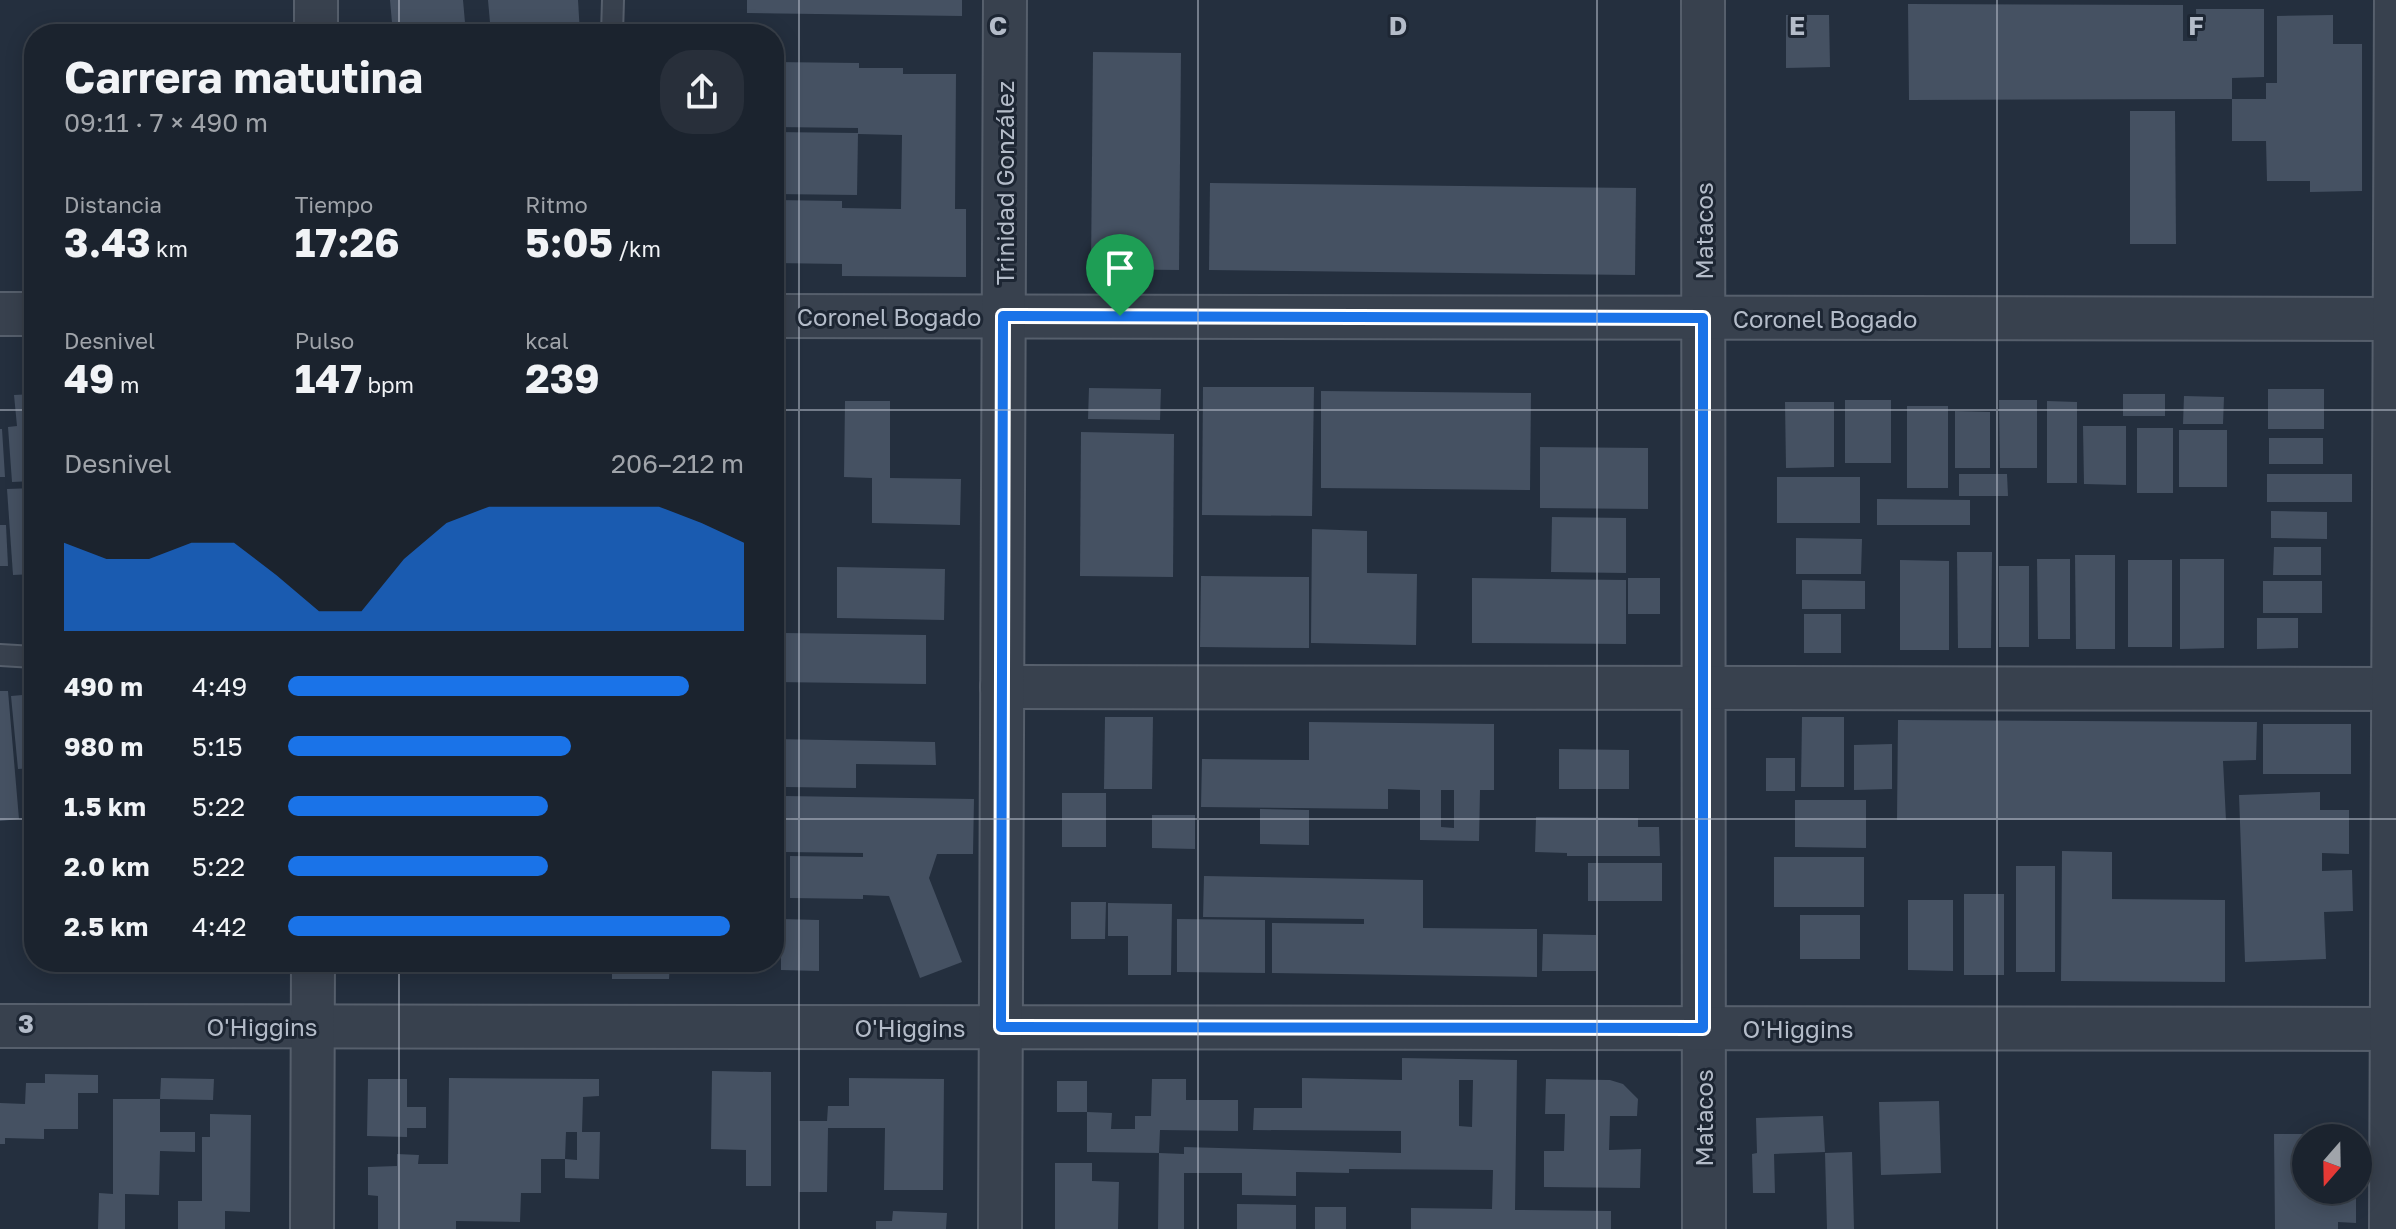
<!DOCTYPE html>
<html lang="es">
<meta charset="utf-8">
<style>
:root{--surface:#1b232e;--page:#282f3a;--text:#f1f3f6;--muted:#a0a4aa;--line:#39404a;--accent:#1a73e8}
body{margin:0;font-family:"Golos Text",sans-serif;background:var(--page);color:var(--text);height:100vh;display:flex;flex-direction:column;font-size:30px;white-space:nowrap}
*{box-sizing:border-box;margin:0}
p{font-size:26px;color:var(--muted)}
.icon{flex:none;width:44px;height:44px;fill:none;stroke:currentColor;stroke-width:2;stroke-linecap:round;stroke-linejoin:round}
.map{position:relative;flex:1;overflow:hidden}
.details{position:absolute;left:24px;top:24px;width:760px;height:948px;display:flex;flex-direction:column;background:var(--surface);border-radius:32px;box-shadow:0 4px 20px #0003,0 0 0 2px var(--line)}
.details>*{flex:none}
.needle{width:52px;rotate:200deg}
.fabs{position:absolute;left:2292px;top:1124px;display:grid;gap:16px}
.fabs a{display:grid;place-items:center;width:80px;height:80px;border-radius:50%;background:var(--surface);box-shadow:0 4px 20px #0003,0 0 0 2px var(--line);font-size:40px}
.pin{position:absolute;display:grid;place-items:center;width:68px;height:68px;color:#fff;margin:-82px -34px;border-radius:50% 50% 50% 0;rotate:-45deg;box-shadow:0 0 8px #0007}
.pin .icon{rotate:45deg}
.round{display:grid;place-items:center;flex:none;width:84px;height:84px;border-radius:32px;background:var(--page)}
.headline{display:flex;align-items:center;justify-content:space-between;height:136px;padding:0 40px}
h1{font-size:44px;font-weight:700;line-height:60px}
.metrics{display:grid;grid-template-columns:repeat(3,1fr);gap:12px;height:136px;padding:8px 40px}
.metrics div{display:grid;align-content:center}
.metrics b{font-size:40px;font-weight:700}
.metrics small{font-size:22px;font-weight:400}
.metrics p{font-size:22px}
.chart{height:224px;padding:16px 40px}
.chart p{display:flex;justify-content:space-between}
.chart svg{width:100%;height:144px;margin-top:8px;fill:var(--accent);opacity:.7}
ul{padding:0 40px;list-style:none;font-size:26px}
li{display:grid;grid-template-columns:128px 96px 1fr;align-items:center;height:60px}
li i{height:20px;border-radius:10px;background:var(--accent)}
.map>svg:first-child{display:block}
.building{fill:#455162;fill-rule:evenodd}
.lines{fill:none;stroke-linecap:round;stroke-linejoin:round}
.lane-casing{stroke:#565f6c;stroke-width:24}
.street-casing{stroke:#565f6c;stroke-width:46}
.lane{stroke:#38414e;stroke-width:20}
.street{stroke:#38414e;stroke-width:42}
.route-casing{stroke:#fff;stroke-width:16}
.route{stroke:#1a73e8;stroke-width:10}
.grid{fill:none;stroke:#b4bcc9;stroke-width:2;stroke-opacity:0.55}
.labels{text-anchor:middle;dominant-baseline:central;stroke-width:6;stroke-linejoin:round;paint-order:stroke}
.street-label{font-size:24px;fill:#b4bcc9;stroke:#1d2633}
.grid-label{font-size:26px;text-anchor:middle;font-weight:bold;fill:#b4bcc9;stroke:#1d2633;stroke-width:6;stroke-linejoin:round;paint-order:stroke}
</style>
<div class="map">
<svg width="2396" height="1229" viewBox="0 0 2396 1229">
<rect width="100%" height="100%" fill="#242f3e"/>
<!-- building -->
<g class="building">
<polygon points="390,0 463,0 466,34 393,34"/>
<polygon points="488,0 578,0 580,34 491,34"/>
<polygon points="747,0 962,0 962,16 747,13"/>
<polygon points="1908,4 2183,5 2183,41 2197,41 2196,9 2264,9 2264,77 2232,78 2232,99 1909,100"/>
<polygon points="1786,15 1829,15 1830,67 1786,68"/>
<polygon points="2333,15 2333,44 2362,44 2362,191 2310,192 2310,181 2267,181 2266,141 2232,141 2232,99 2266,99 2266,83 2277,83 2277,16"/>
<polygon points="1093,52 1181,53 1179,270 1091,269"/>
<polygon points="774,62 859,63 859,68 903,68 903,74 956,74 955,209 966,209 966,277 842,276 842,264 774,263 774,200 842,201 842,208 901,209 902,135 858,134 858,128 774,127"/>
<polygon points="2130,111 2175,111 2176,244 2130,244"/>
<polygon points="774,132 858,133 857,195 774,194"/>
<polygon points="1210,183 1636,188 1635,275 1209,270"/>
<polygon points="1203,387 1314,387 1312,516 1202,515"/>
<polygon points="1089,388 1161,389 1160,420 1088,419"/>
<rect x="2268" y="389" width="56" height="40"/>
<polygon points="1321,391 1531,393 1530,490 1321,488"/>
<polygon points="34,394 34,481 12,482 8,427 17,426 14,395"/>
<rect x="2123" y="394" width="42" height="22"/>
<polygon points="2184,396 2224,397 2223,424 2183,424"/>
<rect x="1845" y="400" width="46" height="63"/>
<polygon points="1999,400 2037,400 2037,468 2000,468"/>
<polygon points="845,401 890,401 890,478 961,479 960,525 872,523 872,478 844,477"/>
<polygon points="2047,401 2077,402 2077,483 2047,483"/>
<polygon points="1785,402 1834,402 1834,467 1786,468"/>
<rect x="1907" y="406" width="41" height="82"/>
<polygon points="1955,411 1990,412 1990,468 1955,468"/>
<polygon points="2083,426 2126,426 2126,485 2084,484"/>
<rect x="2137" y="428" width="36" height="65"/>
<polygon points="0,429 2,429 5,477 0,477"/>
<rect x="2179" y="430" width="48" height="57"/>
<polygon points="1081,432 1174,434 1173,577 1080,576"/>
<rect x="2269" y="438" width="54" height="26"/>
<polygon points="1540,447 1648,448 1648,509 1540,508"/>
<polygon points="1959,474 2007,474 2008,496 1959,496"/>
<rect x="2267" y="474" width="85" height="28"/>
<rect x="1777" y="477" width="83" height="46"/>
<polygon points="34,488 34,574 13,575 7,489"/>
<polygon points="1877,499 1970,500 1970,525 1877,525"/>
<polygon points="2271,511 2327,512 2327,539 2271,538"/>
<polygon points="774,514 782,515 782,564 774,564"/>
<polygon points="1552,517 1626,518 1626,573 1551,572"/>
<polygon points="0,525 6,525 8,566 0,566"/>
<polygon points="1312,529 1367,531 1367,573 1417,574 1416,645 1311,643"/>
<polygon points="1796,538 1862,539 1861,574 1796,574"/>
<polygon points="2274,547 2321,547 2321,575 2273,575"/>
<polygon points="1957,552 1992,552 1991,648 1958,648"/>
<polygon points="2075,555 2115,555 2115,649 2076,649"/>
<polygon points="2037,559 2070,559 2070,639 2038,639"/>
<polygon points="2180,559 2224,559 2224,648 2180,649"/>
<polygon points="1900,560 1949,561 1949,650 1900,650"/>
<rect x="2128" y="560" width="44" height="87"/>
<rect x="1999" y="566" width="30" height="81"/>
<polygon points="837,567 945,569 944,620 837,618"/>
<polygon points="1201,576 1309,577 1309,648 1200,647"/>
<polygon points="1472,578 1626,580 1626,644 1472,643"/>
<rect x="1628" y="578" width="32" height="36"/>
<polygon points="1802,580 1865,581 1865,609 1802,609"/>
<rect x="2263" y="581" width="59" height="32"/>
<rect x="1804" y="614" width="37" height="39"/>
<polygon points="2257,618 2298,618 2298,648 2257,649"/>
<polygon points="774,625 785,626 785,633 926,635 926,684 774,682"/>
<polygon points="0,691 8,691 19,819 0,821"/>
<polygon points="34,694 34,768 18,769 11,696"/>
<polygon points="1105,717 1153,717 1152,789 1104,789"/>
<polygon points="1802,717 1844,717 1844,787 1801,787"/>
<polygon points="1898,720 2257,722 2256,760 2223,761 2226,820 1897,820"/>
<path d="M1309,722L1494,724V790H1480L1479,841L1420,840V790L1388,789V809L1201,807L1202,759L1309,760ZM1441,790H1454V828L1441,827Z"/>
<rect x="2263" y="724" width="88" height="50"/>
<polygon points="774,739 935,742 936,765 856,764 856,788 786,787 786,769 774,768"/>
<polygon points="1892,744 1892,789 1854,790 1854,745"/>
<polygon points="1559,749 1629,750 1629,789 1559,789"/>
<rect x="1766" y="758" width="29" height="33"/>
<polygon points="2320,792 2320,810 2349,810 2349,854 2322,853 2322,871 2352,870 2353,911 2324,912 2326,959 2245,962 2239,795"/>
<rect x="1062" y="793" width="44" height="54"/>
<polygon points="785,796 974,799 973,854 937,854 929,878 962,962 920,978 889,896 863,895 863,899 790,898 790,856 863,857 863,853 785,852"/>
<polygon points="1795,800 1866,800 1866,848 1795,847"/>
<polygon points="1260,809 1309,810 1309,845 1260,844"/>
<polygon points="1152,815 1195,815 1195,849 1152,848"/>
<polygon points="1536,817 1638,818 1638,827 1659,827 1660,856 1567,856 1567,853 1535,852"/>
<polygon points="774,818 782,818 781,908 774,908"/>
<polygon points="2062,851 2112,852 2112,899 2225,900 2225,982 2061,981"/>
<rect x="1774" y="857" width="90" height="50"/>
<rect x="1588" y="863" width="74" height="38"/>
<rect x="2016" y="866" width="39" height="106"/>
<polygon points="1204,876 1423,880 1423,928 1537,929 1537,977 1272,973 1272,923 1364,924 1364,919 1203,917"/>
<rect x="1964" y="894" width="40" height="81"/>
<polygon points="1908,900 1953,900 1953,971 1908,970"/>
<polygon points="1071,902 1106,902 1105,939 1071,939"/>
<polygon points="1108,903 1172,904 1171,975 1128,975 1128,936 1108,936"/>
<rect x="1800" y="915" width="60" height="44"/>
<polygon points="781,919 819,920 819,971 781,970"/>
<polygon points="1177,919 1265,920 1265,973 1177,972"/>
<polygon points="1543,934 1596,935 1596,971 1542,971"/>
<rect x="502" y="962" width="56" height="8"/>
<polygon points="612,962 670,962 669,979 612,979"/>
<rect x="683" y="962" width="45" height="12"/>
<path d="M1402,1058L1517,1060L1515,1210L1611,1211V1229H1411V1208L1492,1209L1493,1170L1349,1169V1173L1296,1172V1196L1242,1195V1173H1184V1229H1158L1159,1153L1184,1154V1147L1401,1153V1131L1253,1130L1254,1108H1302V1078L1402,1080ZM1459,1080H1473L1472,1127L1459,1126Z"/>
<polygon points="712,1071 771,1072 771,1186 746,1186 746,1150 711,1149"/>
<polygon points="45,1074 98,1075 98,1093 78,1093 78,1129 44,1129 44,1139 5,1138 5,1144 0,1144 0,1103 25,1104 26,1083 45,1083"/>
<polygon points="161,1078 214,1079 213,1100 160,1099"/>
<polygon points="449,1078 599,1079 599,1096 583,1097 582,1132 600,1132 599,1179 565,1178 565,1159 577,1160 577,1132 566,1132 565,1159 541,1159 541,1193 521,1193 520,1222 456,1221 456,1229 378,1229 378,1196 368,1195 368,1167 397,1166 397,1154 419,1155 418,1164 448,1164"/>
<polygon points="849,1078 944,1079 943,1190 884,1190 885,1128 828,1128 827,1192 799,1192 799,1121 827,1121 828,1106 849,1106"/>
<polygon points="368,1079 407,1079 407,1107 426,1107 426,1128 407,1128 407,1137 367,1136"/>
<polygon points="1152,1079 1186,1079 1186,1100 1238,1100 1238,1131 1160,1130 1159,1153 1087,1152 1087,1112 1057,1112 1057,1081 1087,1081 1087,1112 1112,1113 1111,1129 1135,1129 1135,1116 1151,1116"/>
<polygon points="1546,1079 1610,1080 1623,1084 1638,1099 1637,1116 1610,1116 1609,1150 1641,1149 1640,1188 1544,1187 1544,1151 1564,1151 1565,1114 1545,1114"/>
<polygon points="113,1099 160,1099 160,1132 195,1132 195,1152 160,1151 159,1195 125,1194 125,1229 98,1229 99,1193 113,1194"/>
<polygon points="1939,1101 1941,1173 1881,1175 1879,1102"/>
<polygon points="210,1114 251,1115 250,1212 225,1211 225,1229 178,1229 178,1201 202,1201 202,1137 210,1137"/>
<polygon points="1823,1116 1825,1152 1774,1154 1775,1193 1753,1193 1752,1154 1757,1153 1756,1118"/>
<polygon points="2274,1134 2356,1134 2356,1138 2306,1138 2306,1190 2356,1190 2356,1223 2338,1222 2338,1229 2275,1229"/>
<polygon points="1852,1152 1854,1229 1827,1229 1825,1153"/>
<polygon points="1055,1163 1092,1163 1092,1181 1119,1182 1118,1229 1055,1229"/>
<polygon points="1237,1204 1296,1205 1296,1229 1237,1229"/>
<rect x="1315" y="1207" width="31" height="22"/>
<polygon points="893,1211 947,1213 946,1229 876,1229 876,1221 892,1221"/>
</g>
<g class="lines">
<defs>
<g id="lane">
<polyline points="612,34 613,0"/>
<polyline points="0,655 34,657"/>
</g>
<g id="street">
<polyline points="1703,0 1704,1229"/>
<polyline points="316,34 316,0"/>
<polyline points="0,314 34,314"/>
<polyline points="774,316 2396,319"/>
<polyline points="1002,687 2393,689"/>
<polyline points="0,1026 2396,1029"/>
<polyline points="312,1229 313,962"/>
<polyline points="1000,1229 1005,0"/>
<polyline points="2391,1229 2396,0"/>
</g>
</defs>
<!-- lane casing -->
<use href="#lane" class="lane-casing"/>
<!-- street casing -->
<use href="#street" class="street-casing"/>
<!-- lane -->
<use href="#lane" class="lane"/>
<!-- street -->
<use href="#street" class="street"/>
</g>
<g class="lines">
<defs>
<polygon id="route" points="1003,316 1703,318 1703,1028 1001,1027"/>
</defs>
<!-- route casing -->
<use href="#route" class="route-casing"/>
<!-- route -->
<use href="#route" class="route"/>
</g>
<!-- grid -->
<path class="grid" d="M399,0V34M799,0V1229M1198,0V1229M1597,0V1229M1997,0V1229M0,410H34M774,410H2396M0,819H34M774,819H2396M399,962V1229"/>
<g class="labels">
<!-- street labels -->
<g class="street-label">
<text transform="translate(1004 183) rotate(-90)">Trinidad González</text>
<text transform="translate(1703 231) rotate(-90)">Matacos</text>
<text x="889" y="316">Coronel Bogado</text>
<text x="1825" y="318">Coronel Bogado</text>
<text x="262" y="1026">O'Higgins</text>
<text x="910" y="1027">O'Higgins</text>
<text x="1798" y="1028">O'Higgins</text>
<text transform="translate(1703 1118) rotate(-90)">Matacos</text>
</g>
</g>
<g class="grid-label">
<text x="998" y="35">C</text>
<text x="1398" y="35">D</text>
<text x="1797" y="35">E</text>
<text x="2196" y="35">F</text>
<text x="26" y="1033">3</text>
</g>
</svg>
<div class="fabs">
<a><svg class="needle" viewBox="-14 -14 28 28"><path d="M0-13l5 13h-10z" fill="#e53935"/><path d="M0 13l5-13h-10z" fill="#a0a4aa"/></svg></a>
</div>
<div class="pin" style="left:1120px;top:316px;background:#1e9e55"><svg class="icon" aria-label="arrive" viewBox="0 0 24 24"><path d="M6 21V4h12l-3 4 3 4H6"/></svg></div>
<section class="details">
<div class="headline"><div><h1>Carrera matutina</h1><p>09:11 · 7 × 490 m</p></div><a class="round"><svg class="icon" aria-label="share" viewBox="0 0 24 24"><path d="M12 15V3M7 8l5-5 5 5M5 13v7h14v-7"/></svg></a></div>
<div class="metrics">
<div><p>Distancia</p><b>3.43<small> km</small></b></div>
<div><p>Tiempo</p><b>17:26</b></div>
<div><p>Ritmo</p><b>5:05<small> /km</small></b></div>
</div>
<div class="metrics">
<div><p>Desnivel</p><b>49<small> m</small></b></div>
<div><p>Pulso</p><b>147<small> bpm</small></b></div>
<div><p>kcal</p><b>239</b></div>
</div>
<div class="chart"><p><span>Desnivel</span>206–212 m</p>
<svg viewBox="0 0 160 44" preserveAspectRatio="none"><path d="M0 44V17L10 22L20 22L30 17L40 17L50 27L60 38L70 38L80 22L90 11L100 6L110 6L120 6L130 6L140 6L150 11L160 17V44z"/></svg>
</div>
<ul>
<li><b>490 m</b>4:49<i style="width:88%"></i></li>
<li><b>980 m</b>5:15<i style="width:62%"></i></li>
<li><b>1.5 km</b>5:22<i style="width:57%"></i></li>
<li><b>2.0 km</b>5:22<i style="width:57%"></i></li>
<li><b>2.5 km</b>4:42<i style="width:97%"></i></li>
</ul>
</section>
</div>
